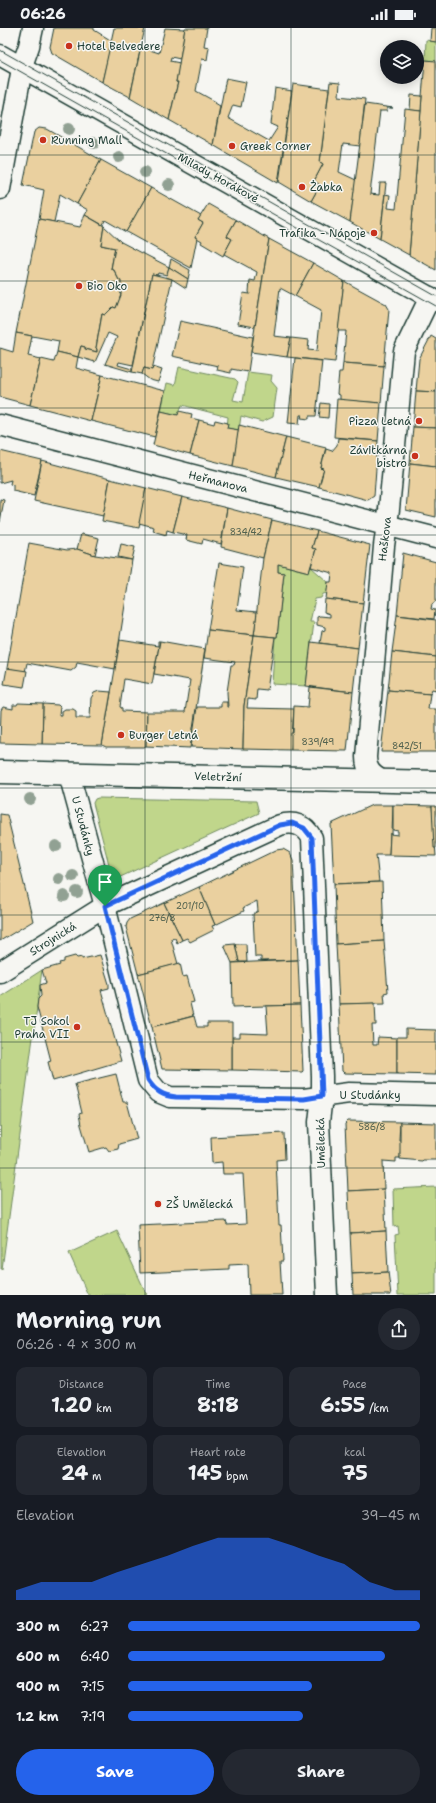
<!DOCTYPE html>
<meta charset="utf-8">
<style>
:root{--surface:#171b24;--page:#242831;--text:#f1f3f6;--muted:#9ea1a6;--accent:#2563eb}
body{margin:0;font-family:"Shantell Sans",sans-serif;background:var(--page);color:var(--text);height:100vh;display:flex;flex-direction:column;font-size:15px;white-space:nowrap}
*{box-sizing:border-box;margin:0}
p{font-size:13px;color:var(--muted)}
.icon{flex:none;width:22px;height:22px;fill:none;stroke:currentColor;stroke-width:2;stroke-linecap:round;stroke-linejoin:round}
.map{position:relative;height:1267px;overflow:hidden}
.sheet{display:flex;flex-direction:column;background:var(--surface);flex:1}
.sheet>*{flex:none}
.fabs{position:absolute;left:380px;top:12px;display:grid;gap:8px}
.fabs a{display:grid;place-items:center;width:44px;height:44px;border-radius:50%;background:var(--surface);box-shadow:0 2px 10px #0003;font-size:20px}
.pin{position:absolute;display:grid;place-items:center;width:34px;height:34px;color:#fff;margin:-41px -17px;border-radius:50% 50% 50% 0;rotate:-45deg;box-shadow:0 0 4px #0007}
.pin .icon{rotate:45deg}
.round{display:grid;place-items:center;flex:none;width:42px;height:42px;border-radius:21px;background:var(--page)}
.summary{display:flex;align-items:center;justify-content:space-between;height:68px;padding:0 16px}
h1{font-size:22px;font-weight:700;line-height:30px}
.metrics{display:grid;grid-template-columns:repeat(3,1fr);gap:6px;height:68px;padding:4px 16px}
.metrics div{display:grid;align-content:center;border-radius:10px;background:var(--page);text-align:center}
.metrics b{font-size:20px;font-weight:700}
.metrics small{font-size:11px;font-weight:400}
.metrics p{font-size:11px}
.chart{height:112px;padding:8px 16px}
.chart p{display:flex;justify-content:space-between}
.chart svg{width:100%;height:72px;margin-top:4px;fill:var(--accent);opacity:.7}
.button{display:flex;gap:8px;margin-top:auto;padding:8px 16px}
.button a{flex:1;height:46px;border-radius:24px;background:var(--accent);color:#fff;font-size:16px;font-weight:700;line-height:46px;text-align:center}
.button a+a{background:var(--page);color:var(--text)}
ul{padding:0 16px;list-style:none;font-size:13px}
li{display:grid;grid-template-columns:64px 48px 1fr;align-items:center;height:30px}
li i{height:10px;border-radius:5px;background:var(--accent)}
.status{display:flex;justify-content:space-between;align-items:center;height:28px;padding:0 20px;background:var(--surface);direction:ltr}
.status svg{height:11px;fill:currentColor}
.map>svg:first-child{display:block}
.green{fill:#c0d68b;stroke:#708a60}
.building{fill:#ead09f;stroke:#1f3d34}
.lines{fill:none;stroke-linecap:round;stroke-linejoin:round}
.minor-casing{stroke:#1f3d34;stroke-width:23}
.major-casing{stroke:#1f3d34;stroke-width:25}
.minor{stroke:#f6f6f2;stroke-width:20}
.major{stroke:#f6f6f2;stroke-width:22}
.tram{stroke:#1f3d34;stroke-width:1}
.tree{fill:#91a193}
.route-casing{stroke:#fff;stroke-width:8}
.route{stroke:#2563eb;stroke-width:5}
.grid{fill:none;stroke:#1f3d34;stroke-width:1;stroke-opacity:0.55}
.poi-dot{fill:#c8321e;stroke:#f6f6f2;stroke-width:1.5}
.labels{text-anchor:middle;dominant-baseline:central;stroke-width:3;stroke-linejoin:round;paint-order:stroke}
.number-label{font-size:9px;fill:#52624f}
.poi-label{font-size:11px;fill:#1f3d34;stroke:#f6f6f2;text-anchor:start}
.street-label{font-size:11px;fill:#1f3d34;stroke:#f6f6f2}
</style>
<div class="status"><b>06:26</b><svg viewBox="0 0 49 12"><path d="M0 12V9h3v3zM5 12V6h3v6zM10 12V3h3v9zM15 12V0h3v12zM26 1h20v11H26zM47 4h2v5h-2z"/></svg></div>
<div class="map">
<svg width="436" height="1267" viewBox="0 0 436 1267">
<rect width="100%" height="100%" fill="#f6f6f2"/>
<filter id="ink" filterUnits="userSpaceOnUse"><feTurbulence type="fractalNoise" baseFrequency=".025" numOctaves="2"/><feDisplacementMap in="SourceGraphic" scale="8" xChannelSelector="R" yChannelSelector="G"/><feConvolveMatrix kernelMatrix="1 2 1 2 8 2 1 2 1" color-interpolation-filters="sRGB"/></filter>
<g filter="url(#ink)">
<!-- green -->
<g class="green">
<polygon points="426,12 436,14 436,33 425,32"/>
<polygon points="179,339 235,351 238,354 233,372 243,374 248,344 272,347 271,353 277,360 273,389 262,394 241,388 239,402 227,400 228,389 182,377 178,387 161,383 167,355 175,357"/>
<polygon points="278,536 309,544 311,539 328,554 327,565 323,566 321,570 315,571 310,594 314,594 306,658 272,656 275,609 277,609 284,545 278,544"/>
<polygon points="98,770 256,773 259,785 116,851 112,848 93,775 95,771"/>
<polygon points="42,942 2,1241 1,1241 0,969"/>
<polygon points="436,1159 436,1267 398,1267 395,1207 399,1206 398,1198 394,1199 393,1161"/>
<polygon points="117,1203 147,1267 88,1267 69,1225"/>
</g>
<!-- building -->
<g class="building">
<polygon points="54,0 94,0 94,2 112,13 102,54 52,25 50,19"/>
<polygon points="114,0 145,0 130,69 102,54"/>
<polygon points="165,0 185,1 180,31 171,29 170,33 180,35 176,54 178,54 169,92 130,69 141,19 159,25"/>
<polygon points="185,0 207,0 204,18 209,19 207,32 202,31 196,63 216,74 215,75 220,78 213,117 169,92 178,54 176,54"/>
<polygon points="431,0 436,0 436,14 430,13"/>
<polygon points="425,32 436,33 436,242 409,227"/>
<polygon points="226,50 246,54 241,79 233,77 228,90 269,113 278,99 271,96 275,60 292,63 278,155 213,117"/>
<polygon points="330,54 340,55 339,68 365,71 360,118 343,116 339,144 356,152 350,194 311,173 320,157 314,153 323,136 320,134"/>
<polygon points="293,56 329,61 320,134 323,136 314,153 320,157 311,173 279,154"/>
<polygon points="411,67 422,68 421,83 410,82"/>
<polygon points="365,76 393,80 387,80 387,83 380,83 370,166 379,167 380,155 386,155 380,211 350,194"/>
<polygon points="405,81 421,83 409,227 380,211 385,166 390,167 388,180 396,181"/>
<polygon points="39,100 47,101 101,132 77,176 60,166 54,194 39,191 44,162 23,157 34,104"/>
<polygon points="101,132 151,160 126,204 105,192 103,197 85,187 88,182 77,176"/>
<polygon points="151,160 201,188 198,192 203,195 195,209 197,210 191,240 126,204"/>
<polygon points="208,176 236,192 227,208 232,211 223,228 201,215 202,213 195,209 203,195 198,192"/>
<polygon points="85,187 104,198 101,217 115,220 111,241 114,242 119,252 121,253 122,260 120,271 116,280 113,279 105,287 102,286 96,320 97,321 97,324 85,321 85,319 81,318 78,329 57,324 59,313 16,305 39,191 80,199"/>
<polygon points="236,192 269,211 255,299 238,296 243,265 250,266 249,264 250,252 255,253 257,244 224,226 232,211 227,208"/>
<polygon points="104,198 121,214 169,239 167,247 158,245 157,247 152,246 133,337 119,334 118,337 132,341 132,344 105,336 117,309 108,305 95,334 78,329 81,318 85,319 85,321 97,324 97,321 96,320 102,286 105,287 113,279 116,280 121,267 121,253 119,252 114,242 111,241 115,220 101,217"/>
<polygon points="269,211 313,235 295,268 280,260 274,308 291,310 287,329 251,324"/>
<polygon points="171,231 190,242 188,251 169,239"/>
<polygon points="313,235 344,253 335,334 287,329 291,310 309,312 308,322 317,323 321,282 295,268"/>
<polygon points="169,239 188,251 186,260 172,251 166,249"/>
<polygon points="152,246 172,251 152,342 144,340 142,346 132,344"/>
<polygon points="344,253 386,276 389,281 384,338 343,335 346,303 338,303"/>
<polygon points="180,293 253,309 248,344 231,341 231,345 217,342 218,338 172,328"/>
<polygon points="16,305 32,308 28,328 41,331 30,377 0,369 0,320 13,324"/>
<polygon points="431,308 436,311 436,364 416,363 419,331"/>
<polygon points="57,324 78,329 76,340 102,347 91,393 30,377 41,331 54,334"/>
<polygon points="295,330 322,333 316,388 309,388 309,391 301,390 302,387 300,387 299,396 288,395"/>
<polygon points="343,335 384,338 381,375 340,372 340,367 337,366 339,344 342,344"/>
<polygon points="153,339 162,342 158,354 150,352 142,346 144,340 152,342"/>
<polygon points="102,347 165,363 155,409 91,393"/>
<polygon points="416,363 436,364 436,400 413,399"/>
<polygon points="337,371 381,375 378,413 334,409"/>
<polygon points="321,375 329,376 328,390 319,389"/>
<polygon points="161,383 178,387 179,383 192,386 191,390 199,392 190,427 153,417"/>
<polygon points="199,392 214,396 215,392 228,395 227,400 239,402 233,438 190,427"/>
<polygon points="239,397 286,409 276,449 233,438"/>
<polygon points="413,399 436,400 436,438 410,435"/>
<polygon points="286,409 326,419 321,440 324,441 319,459 276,449"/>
<polygon points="338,410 378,413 374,468 368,472 319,459 324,441 321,440 326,421 332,423 337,417"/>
<polygon points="0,423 42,433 34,468 13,463 13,457 10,456 11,452 0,455"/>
<polygon points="42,433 110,451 103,488 34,473"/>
<polygon points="410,435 436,438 436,489 406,482"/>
<polygon points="110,451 146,460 139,500 102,493"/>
<polygon points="146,460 182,469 173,504 167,502 166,507 153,503 154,499 139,495"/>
<polygon points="182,469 227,480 221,516 203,511 202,516 186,512 187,507 173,504"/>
<polygon points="0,471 4,472 0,494"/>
<polygon points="227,480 272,492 263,530 221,519"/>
<polygon points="272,492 317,503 312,520 316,521 309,544 278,536 278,544 284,545 277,609 275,609 254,607 263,530"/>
<polygon points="317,503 370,517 363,575 326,571 328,554 331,554 332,545 311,539 316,521 312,520"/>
<polygon points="81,506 99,510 95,527 77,521"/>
<polygon points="29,515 67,522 77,521 95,527 132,532 115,641 77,634 76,639 71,643 27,635 25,644 7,640"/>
<polygon points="121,516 135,519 132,532 118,529"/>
<polygon points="403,525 436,534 436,573 432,576 431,581 435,582 434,591 397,587"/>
<polygon points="219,535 243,539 237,582 257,584 254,607 208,602"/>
<polygon points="325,571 363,575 358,620 320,615 322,603 325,602 325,599 317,597 317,589 320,588 330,589 330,586 324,584"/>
<polygon points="397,587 436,592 436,629 392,624"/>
<polygon points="208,602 254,607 244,678 243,721 191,719 197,679 221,679 221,674 227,674 227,679 228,679 227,664 231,637 234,637 235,634 204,630"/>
<polygon points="254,607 275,609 267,662 257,661 256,672 248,671 247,680 294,681 291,722 243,721 244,678"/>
<polygon points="120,612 158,618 158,613 160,613 152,656 124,651 120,679 122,680 122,683 147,684 146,718 144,719 106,719 102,717"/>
<polygon points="160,613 205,621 190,720 146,718 147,684 185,684 190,652 154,646"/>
<polygon points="311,614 358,620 353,664 306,658"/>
<polygon points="392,624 436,629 436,662 432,661 430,666 388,662"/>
<polygon points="7,640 27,643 24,659 4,656"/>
<polygon points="310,659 353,664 347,723 291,722 291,705 293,705 294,678 308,679"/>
<polygon points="388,662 430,666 428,681 436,681 436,724 381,724"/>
<polygon points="99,663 111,664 102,717 42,716 43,676 58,677 60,679 59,687 62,687 62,683 65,681 73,681 76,683 76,690 90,690 91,670 94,665"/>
<polygon points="18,675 43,676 42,716 0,715 1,682 3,679 13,681 13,677 17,677"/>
<polygon points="372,777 393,777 392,806 390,806 389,827 376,827 379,854 334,856 331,796"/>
<polygon points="393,777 432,778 436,828 389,827 390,806 398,807 398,803 393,802"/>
<polygon points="432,778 436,778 436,820 434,820"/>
<polygon points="0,786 7,787 33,893 0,913"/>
<polygon points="283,821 290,825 293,832 298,932 261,933 261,929 255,929 253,886 258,883 257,873 243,880 244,883 215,897 199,859 276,822"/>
<polygon points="382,854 384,913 336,916 334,856"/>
<polygon points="199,859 215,897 212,898 214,902 190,914 187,910 182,912 164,875"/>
<polygon points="164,875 182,912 177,915 175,910 171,911 178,936 138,946 126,899 127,895 130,891"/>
<polygon points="384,913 388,964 384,965 385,975 339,976 336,916"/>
<polygon points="235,916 246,916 247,934 239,934"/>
<polygon points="235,916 239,934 232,935 224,917"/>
<polygon points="100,927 109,956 109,960 101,962 121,1033 53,1053 48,1034 51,1033 37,979 38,971 41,968 40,957 46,955 42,942 60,937 59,935 64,934 64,931 75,928 77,930 82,929 82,931"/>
<polygon points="298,932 300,977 233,979 232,935"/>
<polygon points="180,935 183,949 187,948 194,974 190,975 193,988 152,999 138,946"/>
<polygon points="375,975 376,997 372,997 373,1017 377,1017 378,1009 397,1010 397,1046 344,1045 342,1043 339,976"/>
<polygon points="300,977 303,1043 302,1044 232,1042 232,1009 240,1009 240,1005 268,1006 266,978"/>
<polygon points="194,988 197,999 207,999 207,995 232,995 232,1042 162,1041 152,999"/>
<polygon points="406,1001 436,1002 436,1047 397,1046 397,1009 406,1009"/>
<polygon points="116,1046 123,1074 127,1074 137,1111 119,1116 118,1121 109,1123 106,1119 89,1124 81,1097 79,1086 82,1085 75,1056"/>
<polygon points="348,1093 400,1094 399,1112 401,1112 400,1130 396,1130 396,1134 383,1133 384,1161 348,1163 345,1096"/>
<polygon points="400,1094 436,1095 436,1132 423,1132 422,1133 400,1131"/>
<polygon points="284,1105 285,1131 276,1132 279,1197 281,1197 283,1233 280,1233 282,1267 249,1267 248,1236 229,1237 229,1241 140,1245 138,1197 226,1193 227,1197 246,1196 243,1146 223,1146 222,1134 212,1135 211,1109"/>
<polygon points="384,1161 386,1203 350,1205 348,1163"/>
<polygon points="386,1203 388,1244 352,1246 350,1205"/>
<polygon points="388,1244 391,1267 353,1267 352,1246"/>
</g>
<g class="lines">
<defs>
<g id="minor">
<polyline points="0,27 436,273"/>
<polyline points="0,161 23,35 29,18 33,0"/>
<polyline points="0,397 436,510"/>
<polyline points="69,746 105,878 148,1052 158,1064 170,1069 304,1071 349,1065 436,1067"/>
<path d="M381,752C371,746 366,741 366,729L384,518L389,481L404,323L430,269"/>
<path d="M0,944L105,878L280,797C294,793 305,797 312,810L322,1048V1068L319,1094L327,1267"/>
</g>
<polyline id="major" points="0,744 436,754"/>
</defs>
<!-- minor casing -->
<use href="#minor" class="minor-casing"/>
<!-- major casing -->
<use href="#major" class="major-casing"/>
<!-- minor -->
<use href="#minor" class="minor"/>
<!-- major -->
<use href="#major" class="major"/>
<!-- tram -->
<g class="tram">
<polyline points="0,22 436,268"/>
<polyline points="0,32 436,278"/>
</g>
</g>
<!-- trees -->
<g class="tree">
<circle cx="69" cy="101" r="6"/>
<circle cx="94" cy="115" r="6"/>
<circle cx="119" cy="129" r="6"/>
<circle cx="145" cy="144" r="6"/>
<circle cx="169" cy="157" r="6"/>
<circle cx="30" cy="771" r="6"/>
<circle cx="56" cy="818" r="6"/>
<circle cx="73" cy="848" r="6"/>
<circle cx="59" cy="851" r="6"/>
<circle cx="77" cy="864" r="6"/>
<circle cx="64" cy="868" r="6"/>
</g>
</g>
<g class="lines" filter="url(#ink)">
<defs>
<path id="route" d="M292,795L304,800L312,810L322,1068L304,1071L176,1069C163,1068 155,1063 148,1052L105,878L280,797Z"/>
</defs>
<!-- route casing -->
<use href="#route" class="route-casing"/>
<!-- route -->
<use href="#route" class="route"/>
</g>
<!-- grid -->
<path class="grid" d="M145,0V1267M291,0V1267M0,127H436M0,253H436M0,380H436M0,507H436M0,634H436M0,760H436M0,887H436M0,1014H436M0,1140H436"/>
<!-- markers -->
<g class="poi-dot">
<circle cx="69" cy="18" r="4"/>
<circle cx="43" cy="112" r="4"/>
<circle cx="232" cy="118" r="4"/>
<circle cx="302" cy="159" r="4"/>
<circle cx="374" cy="205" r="4"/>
<circle cx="79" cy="258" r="4"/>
<circle cx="419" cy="393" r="4"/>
<circle cx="415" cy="428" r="4"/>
<circle cx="121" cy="707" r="4"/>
<circle cx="77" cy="999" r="4"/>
<circle cx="158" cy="1176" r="4"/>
</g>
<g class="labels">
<!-- number labels -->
<g class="number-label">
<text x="246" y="504">834/42</text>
<text x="318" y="714">839/49</text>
<text x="407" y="718">842/51</text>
<text x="190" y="878">201/10</text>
<text x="162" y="890">276/8</text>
<text x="372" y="1099">586/8</text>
</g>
<!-- poi labels -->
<g class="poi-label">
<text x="77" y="18">Hotel Belvedere</text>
<text x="51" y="112">Running Mall</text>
<text x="240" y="118">Greek Corner</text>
<text x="310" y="159">Żabka</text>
<text x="366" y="205" text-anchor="end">Trafika - Nápoje</text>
<text x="87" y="258">Bio Oko</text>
<text x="411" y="393" text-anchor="end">Pizza Letná</text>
<text x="407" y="422" text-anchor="end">Závitkárna<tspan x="407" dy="13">bistro</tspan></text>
<text x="129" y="707">Burger Letná</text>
<text x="69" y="993" text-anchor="end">TJ Sokol<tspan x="69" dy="13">Praha VII</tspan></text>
<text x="166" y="1176">ZŠ Umělecká</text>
</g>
<!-- street labels -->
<g class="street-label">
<text transform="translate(218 150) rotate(29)">Milady Horákové</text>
<text transform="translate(218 454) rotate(14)">Heřmanova</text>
<text transform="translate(385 511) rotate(-83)">Haškova</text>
<text transform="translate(218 749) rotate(2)">Veletržní</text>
<text transform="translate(83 798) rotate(75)">U Studánky</text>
<text transform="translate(53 911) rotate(-32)">Strojnická</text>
<text x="370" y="1067">U Studánky</text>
<text transform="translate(321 1115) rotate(-91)">Umělecká</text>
</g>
</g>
</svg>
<div class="fabs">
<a><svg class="icon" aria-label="layers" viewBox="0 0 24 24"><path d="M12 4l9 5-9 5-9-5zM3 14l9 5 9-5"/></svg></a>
</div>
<div class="pin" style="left:105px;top:878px;background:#1e9e55"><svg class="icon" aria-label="arrive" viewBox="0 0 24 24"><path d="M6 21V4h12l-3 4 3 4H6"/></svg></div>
</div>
<section class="sheet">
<div class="summary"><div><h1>Morning run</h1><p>06:26 · 4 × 300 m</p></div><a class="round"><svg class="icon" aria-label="share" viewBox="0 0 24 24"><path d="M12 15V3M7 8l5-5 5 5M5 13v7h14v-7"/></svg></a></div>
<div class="metrics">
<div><p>Distance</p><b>1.20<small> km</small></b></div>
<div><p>Time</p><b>8:18</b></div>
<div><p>Pace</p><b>6:55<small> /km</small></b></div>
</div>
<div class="metrics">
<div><p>Elevation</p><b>24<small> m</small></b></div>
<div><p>Heart rate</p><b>145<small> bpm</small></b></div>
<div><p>kcal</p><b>75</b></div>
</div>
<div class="chart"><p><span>Elevation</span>39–45 m</p>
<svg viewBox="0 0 160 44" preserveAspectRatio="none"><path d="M0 44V38L10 33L20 33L30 33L40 27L50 22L60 17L70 11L80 6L90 6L100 6L110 11L120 17L130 22L140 33L150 38L160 38V44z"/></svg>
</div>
<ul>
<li><b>300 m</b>6:27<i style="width:100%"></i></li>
<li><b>600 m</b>6:40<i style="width:88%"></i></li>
<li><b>900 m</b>7:15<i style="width:63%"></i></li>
<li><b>1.2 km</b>7:19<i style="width:60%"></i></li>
</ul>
<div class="button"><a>Save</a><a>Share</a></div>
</section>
